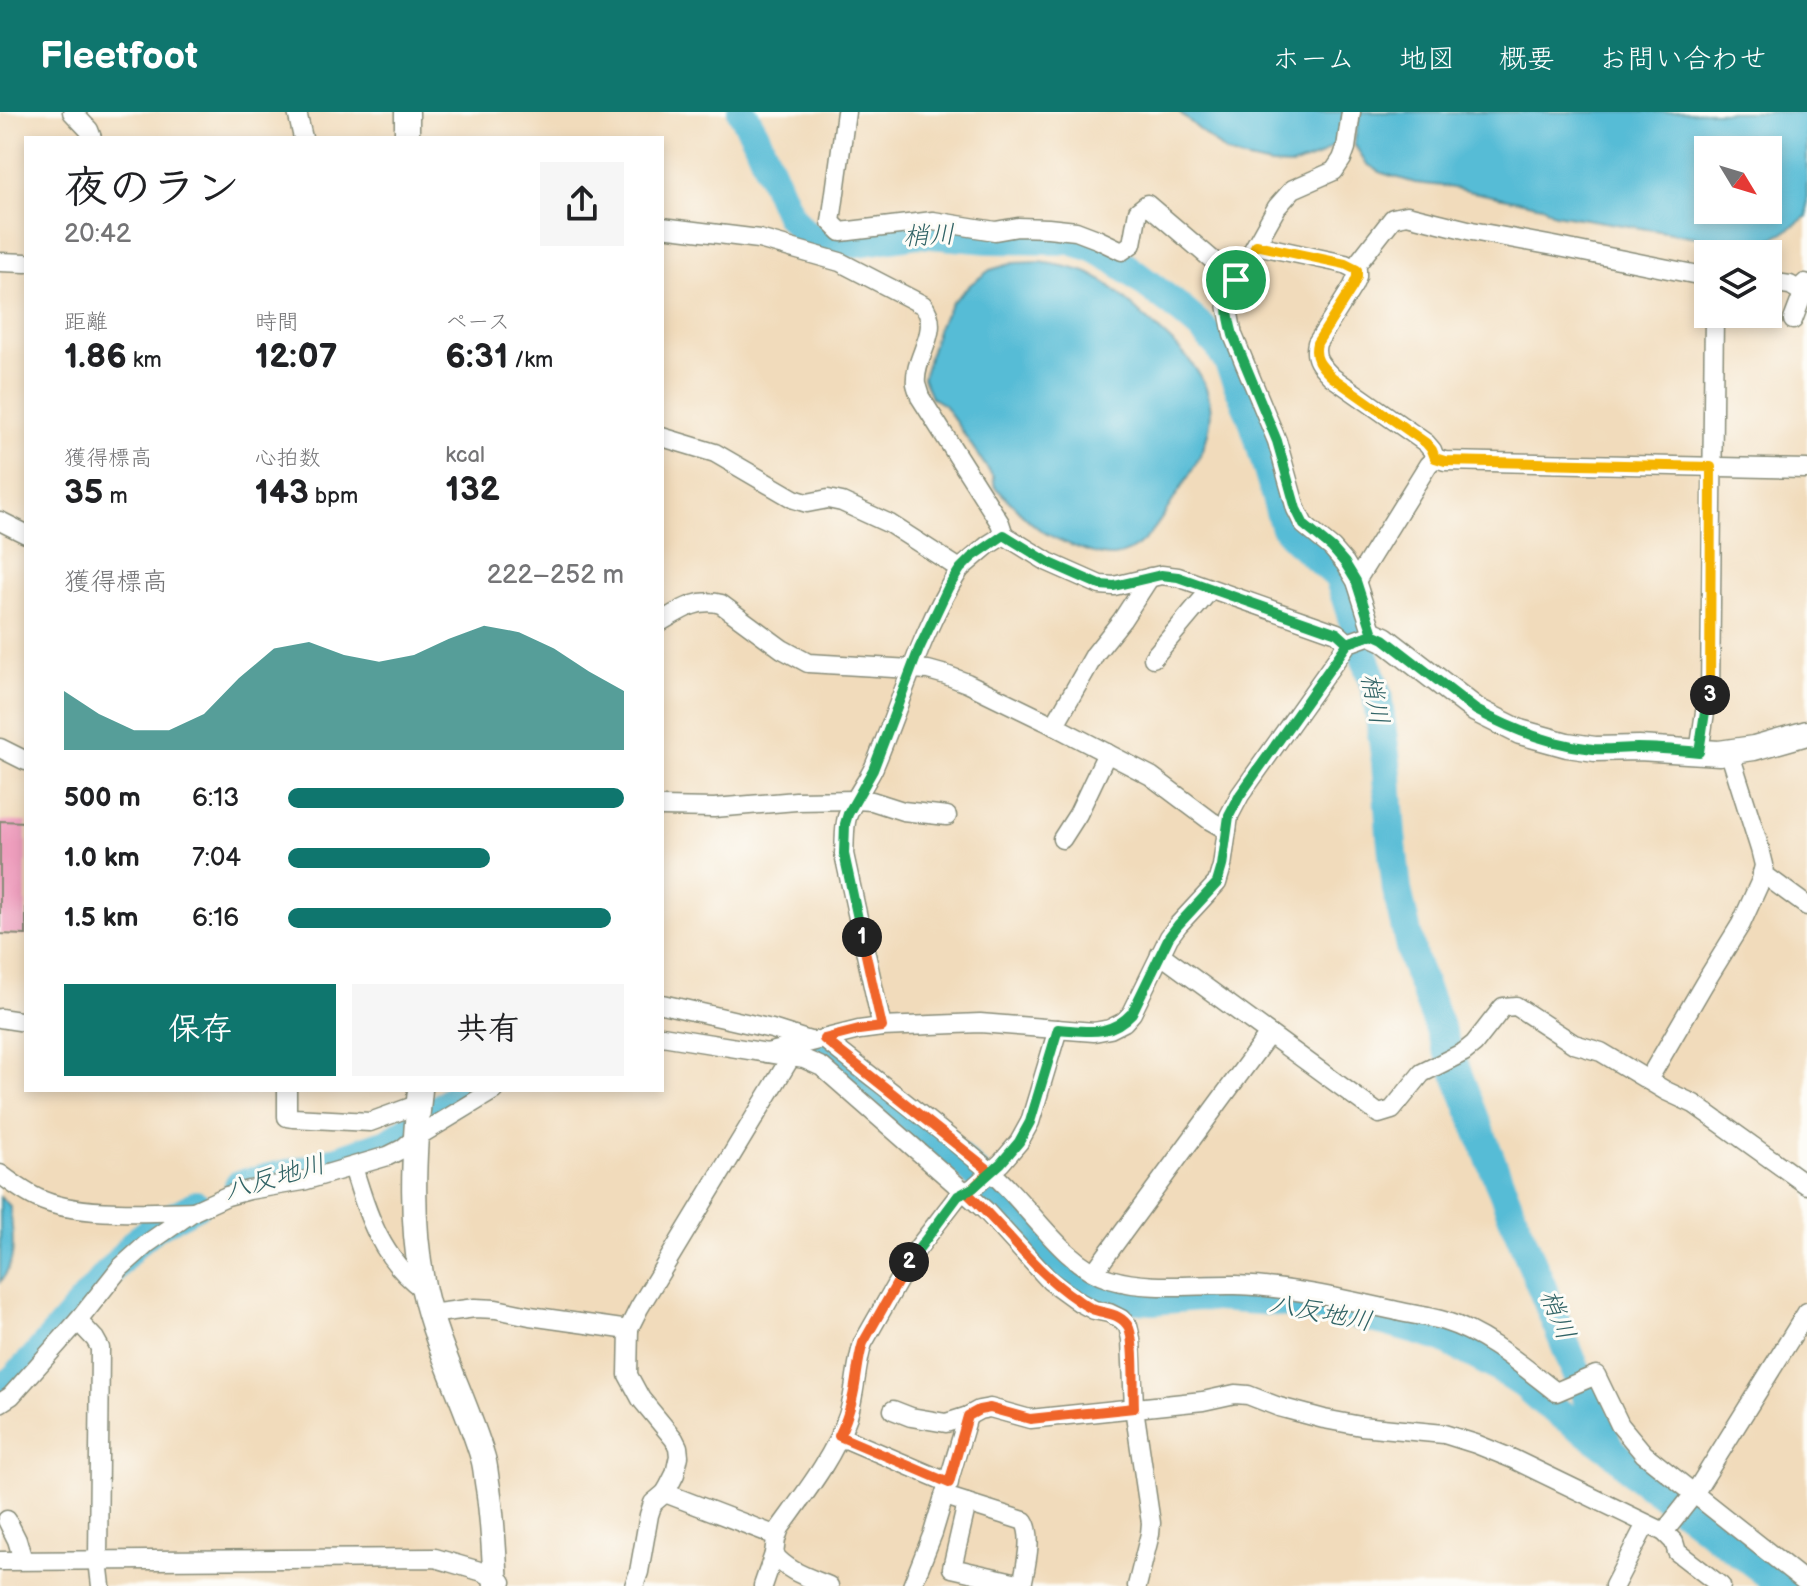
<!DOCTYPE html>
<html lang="ja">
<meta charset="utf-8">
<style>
:root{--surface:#fff;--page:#f6f6f6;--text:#202124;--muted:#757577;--accent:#0f766e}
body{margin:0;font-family:"Balsamiq Sans","Klee One",sans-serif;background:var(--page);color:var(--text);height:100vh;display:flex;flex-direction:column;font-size:30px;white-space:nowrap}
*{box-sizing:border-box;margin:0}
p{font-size:26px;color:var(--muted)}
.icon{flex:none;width:44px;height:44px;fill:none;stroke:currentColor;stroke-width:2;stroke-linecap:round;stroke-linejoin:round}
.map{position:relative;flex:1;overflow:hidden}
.sheet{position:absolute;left:24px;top:24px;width:640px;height:956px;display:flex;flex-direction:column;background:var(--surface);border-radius:0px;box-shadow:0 4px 12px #0003}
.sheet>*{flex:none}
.needle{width:52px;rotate:128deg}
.fabs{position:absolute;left:1694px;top:24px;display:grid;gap:16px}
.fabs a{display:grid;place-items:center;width:88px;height:88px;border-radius:0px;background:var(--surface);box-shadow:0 4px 12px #0003;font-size:40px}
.pin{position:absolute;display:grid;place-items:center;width:68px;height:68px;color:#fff;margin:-34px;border:4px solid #fff;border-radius:50%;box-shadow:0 2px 8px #0007}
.km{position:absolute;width:40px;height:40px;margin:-20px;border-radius:50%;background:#222;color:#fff;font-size:22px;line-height:40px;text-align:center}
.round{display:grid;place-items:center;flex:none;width:84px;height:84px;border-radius:0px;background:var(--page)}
.headline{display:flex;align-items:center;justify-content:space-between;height:136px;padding:0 40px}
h1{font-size:44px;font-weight:800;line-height:60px}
.metrics{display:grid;grid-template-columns:repeat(3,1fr);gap:12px;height:136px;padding:8px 40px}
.metrics div{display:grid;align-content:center}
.metrics b{font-size:34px;font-weight:800}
.metrics small{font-size:22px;font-weight:400}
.metrics p{font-size:22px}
.chart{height:224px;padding:16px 40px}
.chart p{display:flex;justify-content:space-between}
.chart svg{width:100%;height:144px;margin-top:8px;fill:var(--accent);opacity:.7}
.action{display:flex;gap:16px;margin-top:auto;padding:16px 40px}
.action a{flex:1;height:92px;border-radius:0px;background:var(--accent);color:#fff;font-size:32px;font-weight:800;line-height:92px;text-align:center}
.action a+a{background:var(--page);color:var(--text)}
ul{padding:0 40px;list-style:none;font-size:26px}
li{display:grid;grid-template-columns:128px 96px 1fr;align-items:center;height:60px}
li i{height:20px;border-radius:10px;background:var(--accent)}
header{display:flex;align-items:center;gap:48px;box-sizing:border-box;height:112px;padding:0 40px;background:var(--accent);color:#fff}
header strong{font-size:38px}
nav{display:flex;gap:44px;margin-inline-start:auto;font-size:28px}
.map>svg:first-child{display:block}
.water{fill:#57bcd6;stroke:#3b7c85;stroke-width:2;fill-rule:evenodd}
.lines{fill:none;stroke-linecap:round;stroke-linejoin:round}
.river{stroke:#57bcd6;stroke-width:30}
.building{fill:#ee9ebd}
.minor-casing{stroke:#888c78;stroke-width:21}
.tertiary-casing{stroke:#888c78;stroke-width:27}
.minor{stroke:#fff;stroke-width:18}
.tertiary{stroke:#fff;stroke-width:24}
.split-1-casing{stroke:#fff;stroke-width:16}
.split-2-casing{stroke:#fff;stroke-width:16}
.split-3-casing{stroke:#fff;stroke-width:16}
.split-4-casing{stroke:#fff;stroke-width:16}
.split-1{stroke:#22a559;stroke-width:10}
.split-2{stroke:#f0652b;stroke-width:10}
.split-3{stroke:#22a559;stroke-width:10}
.split-4{stroke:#f5b400;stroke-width:10}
.labels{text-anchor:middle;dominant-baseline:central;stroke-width:6;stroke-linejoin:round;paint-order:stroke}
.water-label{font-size:26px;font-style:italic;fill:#306365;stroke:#fdfcf7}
</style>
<header>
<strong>Fleetfoot</strong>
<nav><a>ホーム</a><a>地図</a><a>概要</a><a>お問い合わせ</a></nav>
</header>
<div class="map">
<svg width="1807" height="1474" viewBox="0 0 1807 1474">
<rect width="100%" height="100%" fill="#fdfcf7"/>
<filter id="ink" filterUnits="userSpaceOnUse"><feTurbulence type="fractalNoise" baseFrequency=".0125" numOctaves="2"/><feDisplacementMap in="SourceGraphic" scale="16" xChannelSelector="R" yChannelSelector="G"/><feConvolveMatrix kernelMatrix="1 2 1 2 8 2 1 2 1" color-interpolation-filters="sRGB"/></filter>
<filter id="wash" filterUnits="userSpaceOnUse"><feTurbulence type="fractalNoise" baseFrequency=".006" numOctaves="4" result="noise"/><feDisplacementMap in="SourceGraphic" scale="32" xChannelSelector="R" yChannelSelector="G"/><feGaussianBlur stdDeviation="1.8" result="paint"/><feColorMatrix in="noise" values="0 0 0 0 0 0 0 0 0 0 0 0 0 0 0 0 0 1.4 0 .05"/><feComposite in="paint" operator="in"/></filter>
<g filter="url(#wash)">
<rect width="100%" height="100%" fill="#f1dbbb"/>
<!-- water -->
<g class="water">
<polygon points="1179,0 1344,0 1339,30 1319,44 1292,54 1271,53 1239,46 1226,41"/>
<path d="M1360,0H1807V104L1782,122L1757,133L1739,132L1555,102L1542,94L1443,74L1415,71L1382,61L1367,52L1354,32ZM1708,38H1768V98H1708Z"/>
<path d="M1040,150C1056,153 1073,155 1088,161C1108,170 1125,187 1141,202C1172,230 1217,263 1210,311C1206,343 1183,372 1167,398C1155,417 1139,442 1113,444C1096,445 1053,427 1039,417C1023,405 1009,388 995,375L993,365L944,293L931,285L923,266L938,215L952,190L971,172L990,158L1014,151Z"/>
<path d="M0,1085L10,1094C12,1121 19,1147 0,1170Z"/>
</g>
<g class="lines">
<!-- river -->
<g class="river">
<polyline points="742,0 755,23 789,103 802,119 814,127 826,132 845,132 919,121 989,127 1070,128 1095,136 1116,148 1175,193 1202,216 1219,234 1228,249 1253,307 1284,413 1298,429 1338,464 1343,477 1377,582 1386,650 1391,723 1397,778 1413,848 1511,1100 1587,1286 1611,1337"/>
<polyline points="820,937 865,970 960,1047 991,1077 1067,1160 1086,1174 1121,1186 1153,1188 1200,1184 1274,1189 1341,1199 1388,1210 1441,1225 1494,1253 1525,1273 1545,1291 1611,1337 1636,1362 1784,1474"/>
<polyline points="239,1073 315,1056 390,1030 467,978"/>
<polyline points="0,1281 33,1248 135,1131 156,1114 196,1093"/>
</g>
</g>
<g id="blocks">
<!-- building -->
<polygon class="building" points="0,709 26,710 26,823 0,822"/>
</g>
</g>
<g filter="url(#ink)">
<use href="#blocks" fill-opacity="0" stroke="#888c78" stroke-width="2"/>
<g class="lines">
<defs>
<g id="minor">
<polyline points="72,0 89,18 92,26"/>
<polyline points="297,0 303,26"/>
<polyline points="846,0 831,110 841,120 933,109 995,119 1018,115 1048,116 1076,119 1097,127 1122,139 1132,132 1138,99 1147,92 1236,168"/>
<path d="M662,115L759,127L840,150L923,193C943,218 913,245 916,272C916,273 920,284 920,285L1000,411L1004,423"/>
<path d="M1256,133L1345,152L1357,158V165L1353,174L1317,231C1313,247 1321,254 1332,265L1426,331L1432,338L1435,346"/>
<polyline points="0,150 26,151"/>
<polyline points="1354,156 1393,106 1407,103 1472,119 1554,134 1708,165"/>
<polyline points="1768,170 1790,173 1807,183"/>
<polyline points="1793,208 1801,187 1805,171"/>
<polyline points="662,325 715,341 794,387 807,391 828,387 842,390 890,412 960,457 988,433 1004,423 1048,450 1100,473 1114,474 1161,463 1178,465 1337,521 1348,531"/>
<polyline points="0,409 26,422"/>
<polyline points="1356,469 1428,353 1435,346 1445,349 1807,357"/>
<path d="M662,509C682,497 698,486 721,492L782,537L808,551L928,558L946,563L967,571L1045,609L1151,664L1211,709L1227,718"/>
<polyline points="1153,546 1211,477"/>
<polyline points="1054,614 1095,542 1122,508 1150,465"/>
<polyline points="0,636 26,649"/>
<polyline points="1699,640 1705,600 1710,587 1714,202"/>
<polyline points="662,695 714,696 796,689 856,688 872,689 903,699 947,704"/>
<polyline points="1062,727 1078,702 1107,641"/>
<polyline points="1762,761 1807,794"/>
<polyline points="1160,842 1379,1002 1392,998 1422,961 1464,940 1474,932 1503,895 1516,894 1574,932 1601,940 1666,979 1694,992 1807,1073"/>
<polyline points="662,892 772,917 810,929"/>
<polyline points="0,906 26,910"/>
<path d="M882,915L844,742C845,730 844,716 847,705C853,687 866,672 874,655C902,589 921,518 960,457"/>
<polyline points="662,924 804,947 822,955 985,1098 1050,1169 1079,1190 1094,1198 1109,1201 1121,1207 1128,1214 1131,1227 1134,1296 1151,1411 1150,1422 1137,1474"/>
<path d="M824,927C880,972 939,1015 994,1063C1030,1094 1063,1153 1110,1167C1150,1179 1194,1172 1236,1173C1291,1175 1343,1187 1397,1199C1412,1203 1429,1204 1444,1209C1486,1222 1521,1253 1556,1280L1596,1263L1620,1313L1644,1342L1807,1471"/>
<polyline points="767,941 859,918 882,915 980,911 1094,920 1110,917 1124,910 1132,901 1169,825 1178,813 1217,771 1222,754 1229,704 1240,683 1348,531 1373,522 1356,469 1345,451 1332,436 1304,413 1296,397 1277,329 1233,223 1227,192 1236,168 1277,95 1293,77 1334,59 1342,47 1346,36 1351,0"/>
<polyline points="1648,968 1704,872 1741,812 1761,768 1764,753 1760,737 1729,639"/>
<polyline points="287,978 287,1005 293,1006 370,1010 419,992"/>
<path d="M353,1055C368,1104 381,1147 424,1178"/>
<path d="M0,1062C12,1071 24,1080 37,1086C75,1105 152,1100 194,1099"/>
<polyline points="1094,1160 1269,922"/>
<polyline points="430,1202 475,1196 496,1197 530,1204 629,1218"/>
<polyline points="78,1209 95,1227 100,1236 98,1448 101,1474"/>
<polyline points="0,1291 11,1284 78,1209 120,1156 148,1131 194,1099 227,1084 249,1078 303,1069 388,1044 402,1037 415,1026 494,978"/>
<polyline points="893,1298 911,1305 946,1311 968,1304 979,1298 990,1296 1030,1307 1203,1289 1235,1282 1248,1283 1279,1295 1324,1307 1361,1314 1444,1322 1476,1332 1513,1347 1664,1420 1674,1430 1677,1440 1721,1474"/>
<polyline points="839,1324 949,1371"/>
<polyline points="665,1381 777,1424"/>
<path d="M945,1384L1024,1409C1034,1424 1025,1456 1022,1474"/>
<polyline points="967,1391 952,1456 1022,1472"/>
<polyline points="7,1408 17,1428 23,1448"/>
<polyline points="1664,1420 1694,1382 1807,1200"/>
<polyline points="0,1449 435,1446 483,1460 502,1470"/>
<polyline points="634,1474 639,1460 649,1403 653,1391 665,1381 669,1374 675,1362 679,1344 678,1335 674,1327 641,1287 628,1263 629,1216 639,1196 791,945"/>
<polyline points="763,1474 774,1442"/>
<path d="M829,1474C810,1466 786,1459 774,1442L776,1427L780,1416C806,1380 833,1346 848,1304C856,1280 855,1255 863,1231L914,1141L958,1084L973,1076L1001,1051L1019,1030L1030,1010L1058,917"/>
<polyline points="912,1474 933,1421 968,1304"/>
<polyline points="1614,1474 1646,1412"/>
</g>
<g id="tertiary">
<polyline points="407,0 407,26"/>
<polyline points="1373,522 1384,527 1476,598 1520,620 1567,633 1595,637 1639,636 1719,641 1754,636 1807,621"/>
<path d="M420,978C413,1045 410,1112 424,1179C437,1237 466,1289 483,1346C486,1356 486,1366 488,1376C493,1409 494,1441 496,1474"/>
</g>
</defs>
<!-- minor casing -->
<use href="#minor" class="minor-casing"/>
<!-- tertiary casing -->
<use href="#tertiary" class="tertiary-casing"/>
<!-- minor -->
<use href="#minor" class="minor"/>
<!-- tertiary -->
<use href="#tertiary" class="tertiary"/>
</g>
</g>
<g class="lines" filter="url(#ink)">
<defs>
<path id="split-1" d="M862,825L844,742L845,712L848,702L873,658L919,537L948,476L960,457L972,445L1004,423L1048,450L1100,473L1114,474L1161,463L1178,465L1337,521L1348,531L1373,522L1356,469L1345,451L1332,436L1304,413L1296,397L1277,329L1233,223C1226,197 1226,193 1236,168"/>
<path id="split-2" d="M862,825L882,915L859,918L824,927L990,1059L973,1076L966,1080C1004,1115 1033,1158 1076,1187C1081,1191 1087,1194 1092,1197C1105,1202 1122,1201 1129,1216C1135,1231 1133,1278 1134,1296L1030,1307L990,1296L979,1298L968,1304L949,1371L839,1324C845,1312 849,1300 852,1288C857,1269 857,1250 863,1231L909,1150"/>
<path id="split-3" d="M909,1150L958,1084L973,1076L1001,1051L1019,1030L1030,1010L1058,917C1088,919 1110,925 1132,901L1169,825L1178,813L1217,771L1222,754L1229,704L1240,683L1348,531L1373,522L1384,527L1476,598C1513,618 1551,633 1593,637C1607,638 1622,636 1637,636C1657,636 1678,638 1699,640L1705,600L1710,583"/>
<path id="split-4" d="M1236,168L1256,133L1345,152L1357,158V165L1353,174L1317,231C1313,247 1321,254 1332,265L1426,331L1432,338L1435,346L1445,349L1711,355L1710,583"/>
</defs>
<!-- split-1 casing -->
<use href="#split-1" class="split-1-casing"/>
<!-- split-2 casing -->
<use href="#split-2" class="split-2-casing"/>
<!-- split-3 casing -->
<use href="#split-3" class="split-3-casing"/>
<!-- split-4 casing -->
<use href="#split-4" class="split-4-casing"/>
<!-- split-1 -->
<use href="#split-1" class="split-1"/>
<!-- split-2 -->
<use href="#split-2" class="split-2"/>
<!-- split-3 -->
<use href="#split-3" class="split-3"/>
<!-- split-4 -->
<use href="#split-4" class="split-4"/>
</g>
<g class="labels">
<!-- water labels -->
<g class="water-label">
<text transform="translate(929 124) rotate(-2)">梢川</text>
<text transform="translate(1374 587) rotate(79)">梢川</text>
<text transform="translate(275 1066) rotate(-16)">八反地川</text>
<text transform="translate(1321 1201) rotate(11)">八反地川</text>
<text transform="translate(1557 1203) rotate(68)">梢川</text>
</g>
</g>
</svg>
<div class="fabs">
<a><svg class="needle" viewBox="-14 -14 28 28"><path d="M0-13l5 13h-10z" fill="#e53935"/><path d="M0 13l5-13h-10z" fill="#757577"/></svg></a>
<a><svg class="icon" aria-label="layers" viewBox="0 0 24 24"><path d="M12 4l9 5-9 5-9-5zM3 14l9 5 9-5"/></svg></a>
</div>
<div class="pin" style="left:1236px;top:168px;background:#1e9e55"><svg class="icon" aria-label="arrive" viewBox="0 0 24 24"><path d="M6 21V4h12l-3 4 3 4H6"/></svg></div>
<b class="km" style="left:862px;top:825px">1</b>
<b class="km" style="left:909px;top:1150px">2</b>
<b class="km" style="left:1710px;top:583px">3</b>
<section class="sheet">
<div class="headline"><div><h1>夜のラン</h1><p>20:42</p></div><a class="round"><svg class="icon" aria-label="share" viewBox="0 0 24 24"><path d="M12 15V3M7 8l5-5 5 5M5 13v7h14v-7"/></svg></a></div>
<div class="metrics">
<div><p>距離</p><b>1.86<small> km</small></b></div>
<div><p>時間</p><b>12:07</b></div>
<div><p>ペース</p><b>6:31<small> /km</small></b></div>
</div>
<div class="metrics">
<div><p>獲得標高</p><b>35<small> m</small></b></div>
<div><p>心拍数</p><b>143<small> bpm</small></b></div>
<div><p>kcal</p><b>132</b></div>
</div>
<div class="chart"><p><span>獲得標高</span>222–252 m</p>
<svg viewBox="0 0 160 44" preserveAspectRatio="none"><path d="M0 44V26L10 33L20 38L30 38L40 33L50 22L60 13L70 11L80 15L90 17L100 15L110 10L120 6L130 8L140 13L150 20L160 26V44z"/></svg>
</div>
<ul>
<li><b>500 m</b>6:13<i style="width:100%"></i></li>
<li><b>1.0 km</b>7:04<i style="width:60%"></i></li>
<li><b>1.5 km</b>6:16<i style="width:96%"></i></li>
</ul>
<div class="action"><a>保存</a><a>共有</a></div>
</section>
</div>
